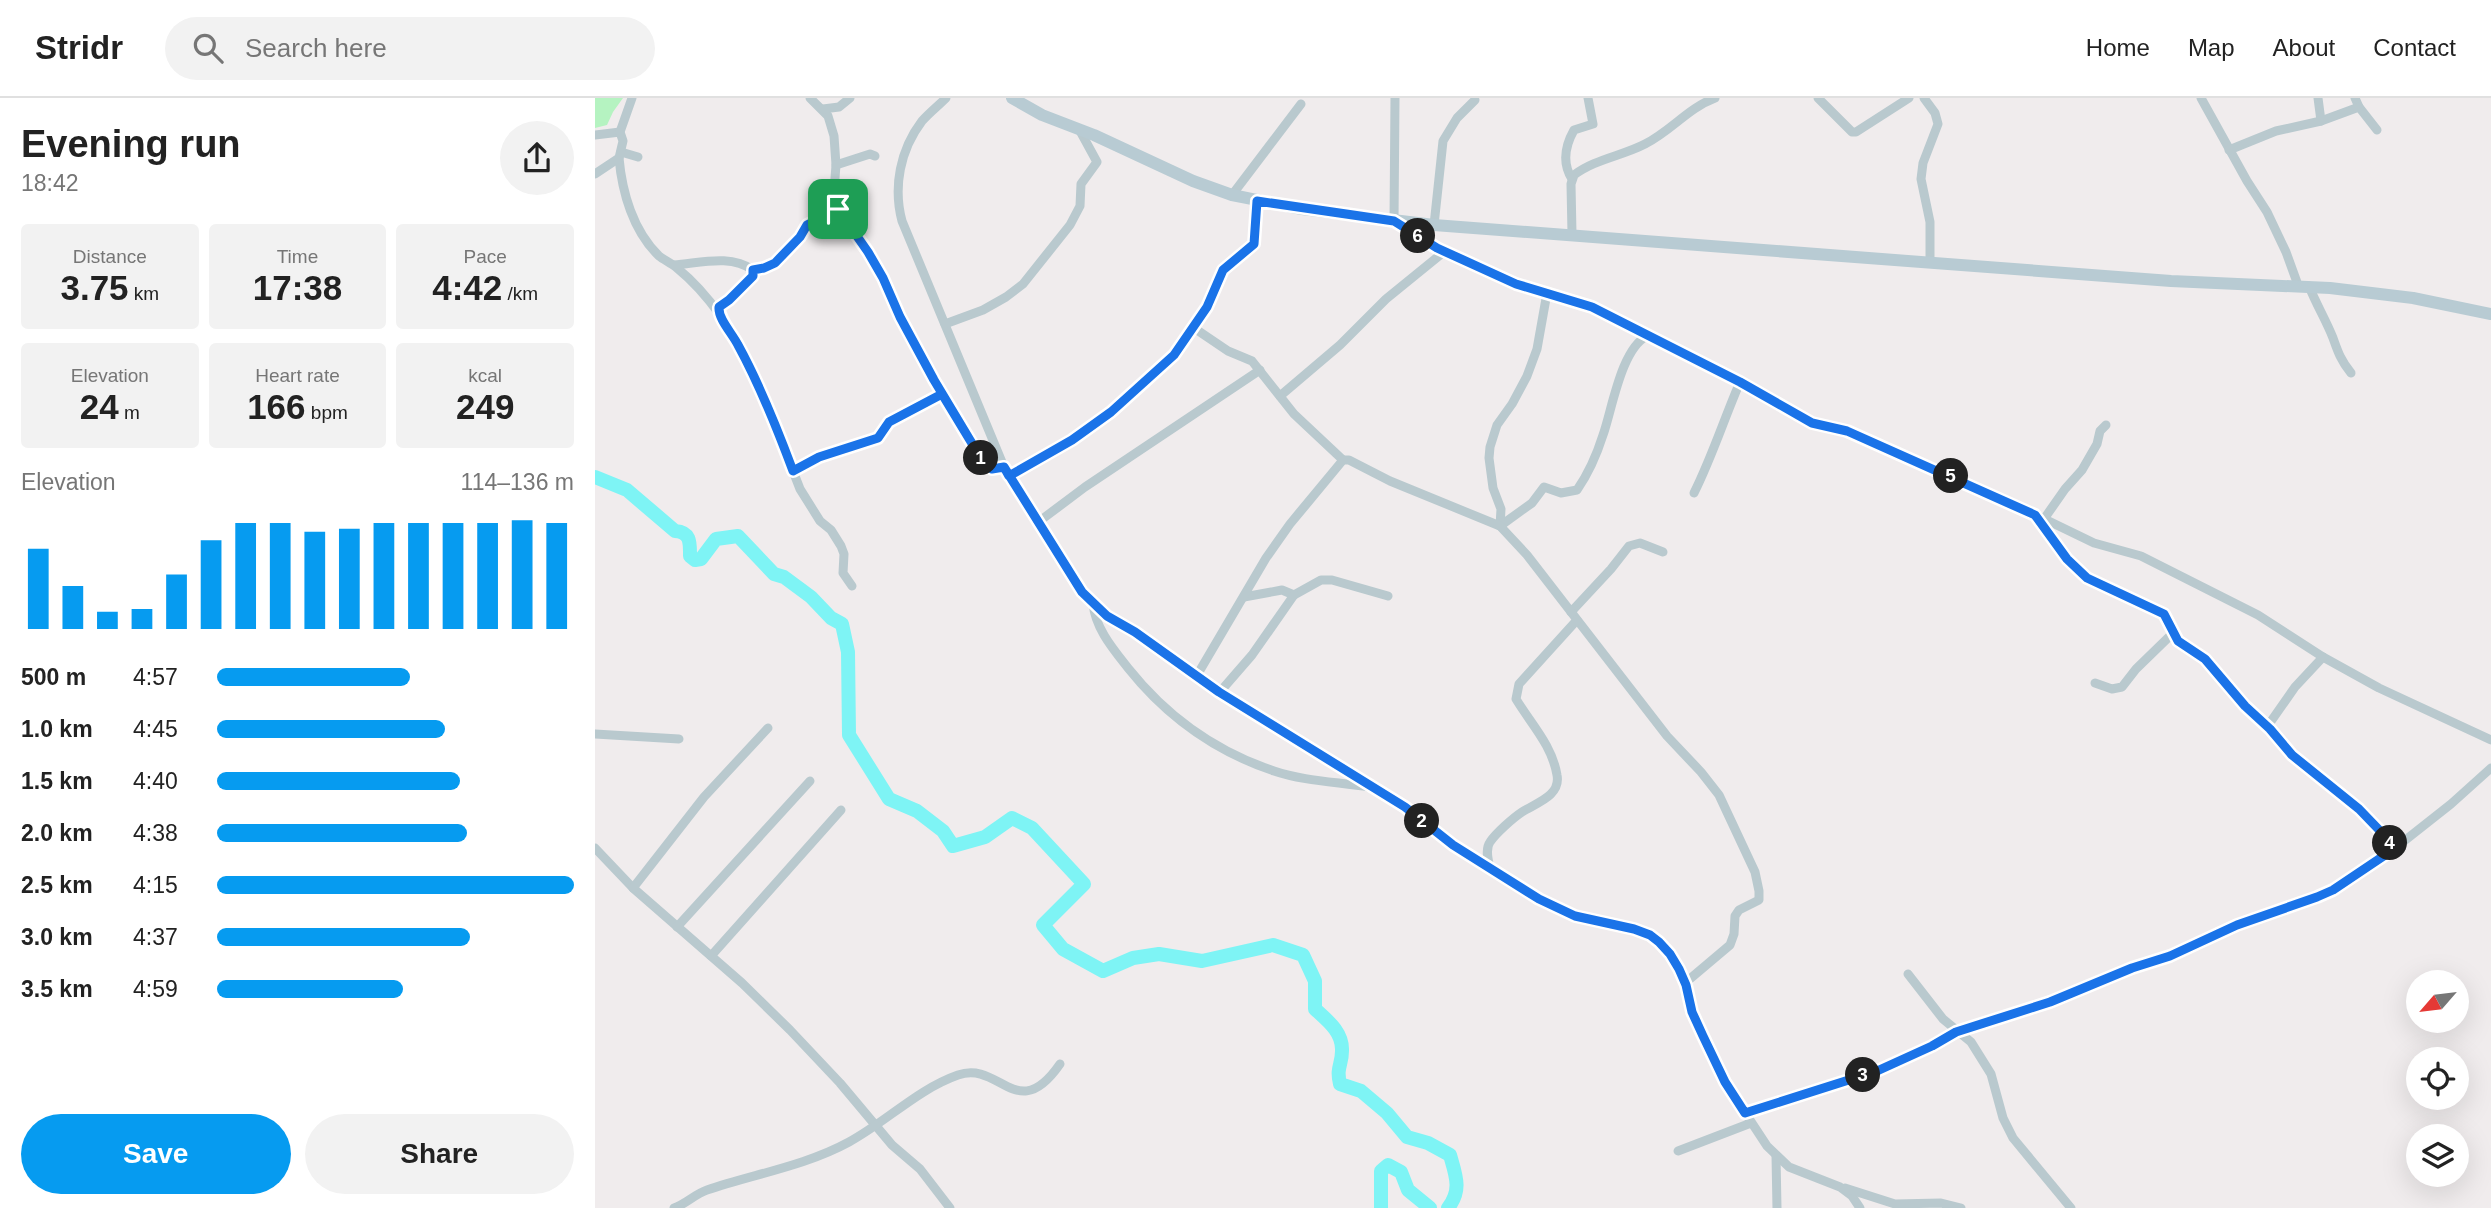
<!DOCTYPE html>
<meta charset="utf-8">
<style>
:root{--surface:#fff;--page:#f2f2f2;--text:#222;--muted:#767676;--line:#e0e0e0;--accent:#069bf0}
body{margin:0;font-family:Helvetica,sans-serif;background:var(--page);color:var(--text);height:100vh;display:flex;flex-direction:column;font-size:26px;white-space:nowrap}
*{box-sizing:border-box;margin:0}
p{font-size:23px;color:var(--muted)}
.icon{flex:none;width:38px;height:38px;fill:none;stroke:currentColor;stroke-width:2;stroke-linecap:round;stroke-linejoin:round}
.map{position:relative;flex:1;overflow:hidden}
.side{display:flex;flex-direction:column;background:var(--surface);width:595px}
.side>*{flex:none}
.needle{width:46px;rotate:242deg}
.buttons{position:absolute;left:1811px;top:872px;display:grid;gap:14px}
.buttons a{display:grid;place-items:center;width:63px;height:63px;border-radius:50%;background:var(--surface);box-shadow:0 7px 28px #0002;font-size:35px}
.pin{position:absolute;display:grid;place-items:center;width:60px;height:60px;color:#fff;margin:-30px;border-radius:14px;box-shadow:0 4px 10px #0006}
.km{position:absolute;width:35px;height:35px;margin:-18px;border-radius:50%;background:#222;color:#fff;font-size:19px;line-height:35px;text-align:center}
.round{display:grid;place-items:center;flex:none;width:74px;height:74px;border-radius:37px;background:var(--page)}
.head{display:flex;align-items:center;justify-content:space-between;height:119px;padding:0 21px}
h1{font-size:38px;font-weight:700;line-height:52px}
.figures{display:grid;grid-template-columns:repeat(3,1fr);gap:10px;height:119px;padding:7px 21px}
.figures div{display:grid;align-content:center;border-radius:7px;background:var(--page);text-align:center}
.figures b{font-size:35px;font-weight:700}
.figures small{font-size:19px;font-weight:400}
.figures p{font-size:19px}
.chart{height:196px;padding:14px 21px}
.chart p{display:flex;justify-content:space-between}
.chart svg{width:100%;height:126px;margin-top:7px;stroke:var(--accent);stroke-width:6}
.action{display:flex;gap:14px;margin-top:auto;padding:14px 21px}
.action a{flex:1;height:80px;border-radius:42px;background:var(--accent);color:#fff;font-size:28px;font-weight:700;line-height:80px;text-align:center}
.action a+a{background:var(--page);color:var(--text)}
ul{padding:0 21px;list-style:none;font-size:23px}
li{display:grid;grid-template-columns:112px 84px 1fr;align-items:center;height:52px}
li i{height:18px;border-radius:9px;background:var(--accent)}
header{display:flex;align-items:center;gap:42px;box-sizing:border-box;height:98px;padding:0 35px;background:var(--surface);border-bottom:2px solid var(--line)}
header strong{font-size:33px}
nav{display:flex;gap:38px;margin-inline-start:auto;font-size:24px}
.search{width:490px;height:63px;background:var(--page);display:flex;align-items:center;gap:18px;box-sizing:border-box;padding:0 24px;border-radius:38px;color:var(--muted);font-size:26px}
main{display:flex;flex:1;min-height:0}
.map>svg:first-child{display:block}
.green{fill:#b5f3c1}
.lines{fill:none;stroke-linecap:round;stroke-linejoin:round}
.river{stroke:#7ef4f5;stroke-width:14}
.street{stroke:#b9c9ce;stroke-width:9}
.secondary{stroke:#b8cbd3;stroke-width:12}
.route-casing{stroke:#fff;stroke-width:14}
.route{stroke:#1a73e8;stroke-width:9}
</style>
<header>
<strong>Stridr</strong>
<div class="search"><svg class="icon" aria-label="search" viewBox="0 0 24 24"><circle cx="10" cy="10" r="6"/><path d="M15 15l6 6"/></svg>Search here</div>
<nav><a>Home</a><a>Map</a><a>About</a><a>Contact</a></nav>
</header>
<main>
<section class="side">
<div class="head"><div><h1>Evening run</h1><p>18:42</p></div><a class="round"><svg class="icon" aria-label="share" viewBox="0 0 24 24"><path d="M12 15V3M7 8l5-5 5 5M5 13v7h14v-7"/></svg></a></div>
<div class="figures">
<div><p>Distance</p><b>3.75<small> km</small></b></div>
<div><p>Time</p><b>17:38</b></div>
<div><p>Pace</p><b>4:42<small> /km</small></b></div>
</div>
<div class="figures">
<div><p>Elevation</p><b>24<small> m</small></b></div>
<div><p>Heart rate</p><b>166<small> bpm</small></b></div>
<div><p>kcal</p><b>249</b></div>
</div>
<div class="chart"><p><span>Elevation</span>114–136 m</p>
<svg viewBox="0 0 160 44" preserveAspectRatio="none"><path d="M5 44V16M15 44V29M25 44V38M35 44V37M45 44V25M55 44V13M65 44V7M75 44V7M85 44V10M95 44V9M105 44V7M115 44V7M125 44V7M135 44V7M145 44V6M155 44V7"/></svg>
</div>
<ul>
<li><b>500 m</b>4:57<i style="width:54%"></i></li>
<li><b>1.0 km</b>4:45<i style="width:64%"></i></li>
<li><b>1.5 km</b>4:40<i style="width:68%"></i></li>
<li><b>2.0 km</b>4:38<i style="width:70%"></i></li>
<li><b>2.5 km</b>4:15<i style="width:100%"></i></li>
<li><b>3.0 km</b>4:37<i style="width:71%"></i></li>
<li><b>3.5 km</b>4:59<i style="width:52%"></i></li>
</ul>
<div class="action"><a>Save</a><a>Share</a></div>
</section>
<div class="map">
<svg width="1896" height="1110" viewBox="0 0 1896 1110">
<rect width="100%" height="100%" fill="#f0eced"/>
<!-- green -->
<polygon class="green" points="0,0 28,0 18,14 12,27 0,30"/>
<g class="lines">
<!-- river -->
<g class="river">
<path d="M0,379L32,392L80,433C96,434 95,445 95,458L100,462L106,461L121,441L143,438L179,476L189,479L216,499L236,520L247,526L253,554L254,637L294,701L322,713L348,733L358,748L390,739L417,720L437,730L489,786L448,827L468,851L508,873L538,860L564,856L607,863L678,847L708,857L720,883V911C732,922 748,934 747,953C747,967 741,969 745,986L766,993L792,1015L812,1039L833,1045L855,1057C861,1078 867,1092 853,1110"/>
<polyline points="786,1110 786,1073 793,1067 806,1074 813,1092 835,1110"/>
</g>
<!-- street -->
<g class="street">
<polyline points="215,0 233,18 239,38 241,67 239,93 243,111 273,154 288,180 305,219 339,282 390,367 397,371 409,369"/>
<path d="M351,0C343,8 334,15 327,23C305,52 298,89 307,123L409,369L487,494L512,518L540,535L624,595L810,709L858,747L944,801L980,818L1039,831L1055,837L1075,856L1084,871L1091,887L1097,914L1130,984L1172,1048L1194,1069L1245,1089L1257,1098L1265,1110"/>
<polyline points="800,0 799,123 842,150 921,186 997,209 1145,284 1217,325 1252,333 1410,402 1499,445 1546,458 1663,517 1728,559 1784,590 1896,642"/>
<polyline points="1223,0 1257,34 1261,34 1314,0"/>
<polyline points="1329,0 1340,15 1343,26 1328,65 1326,81 1335,124 1335,164"/>
<polyline points="1606,0 1652,83 1672,114 1691,154 1703,187"/>
<polyline points="1723,0 1726,23"/>
<polyline points="1760,0 1764,9 1782,32"/>
<polyline points="228,11 244,9 255,0"/>
<polyline points="0,37 25,34"/>
<polyline points="1634,52 1681,33 1726,23 1764,9"/>
<polyline points="26,54 43,59"/>
<path d="M24,60C27,94 38,133 64,158C69,162 76,165 82,170C98,183 113,200 125,217C158,264 178,320 198,373L224,359L283,340L294,324L347,296"/>
<polyline points="241,67 275,56 280,58"/>
<polyline points="0,76 24,60 28,43 25,34 37,0"/>
<path d="M977,81C967,65 970,48 979,32L998,26L993,0"/>
<polyline points="637,97 706,6"/>
<polyline points="839,127 848,43 862,20 880,2"/>
<path d="M977,136L976,86L979,77C1000,61 1027,58 1050,46C1076,33 1093,10 1120,0"/>
<path d="M79,167C106,165 135,156 158,172V178L134,202L124,209L123,215"/>
<polyline points="158,172 169,170 180,165 205,139 212,127 243,111"/>
<path d="M1714,188C1721,206 1731,222 1738,240C1743,254 1746,263 1756,275"/>
<polyline points="350,226 388,212 411,199 428,186 475,127 485,108 486,86 502,64 484,31"/>
<polyline points="599,230 633,253 657,263 699,316 748,362"/>
<polyline points="685,298 745,247 791,201 850,153"/>
<polyline points="198,373 205,391 225,423 236,432 246,448 249,456 248,475 257,488"/>
<polyline points="414,378 477,342 516,314 579,257 612,209 628,172 659,146 662,103"/>
<path d="M1099,395C1117,359 1129,321 1145,284"/>
<polyline points="1441,418 1472,461 1492,480 1569,516 1583,543 1610,561 1650,608 1675,631 1697,658 1764,711 1789,737 1799,751"/>
<polyline points="1449,421 1470,391 1487,372 1502,346 1505,333 1511,327"/>
<polyline points="442,425 490,389 665,272"/>
<path d="M905,428L937,405L949,389L966,395L982,392C993,376 1002,356 1008,337C1017,312 1026,251 1052,238"/>
<polyline points="905,428 906,411 898,390 894,360 895,349 902,327 917,306 932,278 942,251 952,195"/>
<polyline points="649,499 687,492 699,497 726,482 737,482 793,498"/>
<path d="M498,505C500,530 518,551 533,570C572,619 619,653 679,673C708,683 743,684 774,689"/>
<polyline points="976,514 1016,471 1034,448 1045,445 1068,454"/>
<polyline points="601,579 671,460 695,426 748,362 754,362 795,383 905,428 932,457 1072,638 1106,674 1124,697 1160,774 1164,793 1164,802 1144,812 1140,818 1139,836 1135,847 1090,885"/>
<polyline points="1500,585 1517,591 1527,589 1541,571 1578,535"/>
<polyline points="624,595 657,557 699,497"/>
<polyline points="1672,629 1700,589 1728,559"/>
<polyline points="0,636 84,641"/>
<polyline points="0,750 38,790 147,885 195,932 245,985 297,1047 325,1071 355,1110"/>
<path d="M895,770C893,762 890,751 895,744C901,735 918,720 927,714C941,705 966,698 962,677C957,647 936,626 921,601L924,586L982,522"/>
<polyline points="38,790 109,699 173,630"/>
<polyline points="82,829 215,683"/>
<polyline points="116,858 246,712"/>
<polyline points="1313,876 1348,921 1376,944 1396,976 1408,1020 1418,1040 1476,1110"/>
<polyline points="1150,1015 1282,973 1337,948 1361,934 1455,903 1537,870 1575,858 1642,827 1738,792 1799,751 1856,706 1896,670"/>
<polyline points="1083,1053 1156,1025"/>
<polyline points="1181,1058 1182,1110"/>
<polyline points="1250,1090 1300,1106 1346,1105 1366,1110"/>
<path d="M79,1110C91,1106 100,1096 112,1092C159,1076 210,1068 254,1044C291,1024 323,991 363,977C405,962 422,1028 465,966"/>
</g>
<!-- secondary -->
<polyline class="secondary" points="417,0 447,17 499,37 598,83 637,97 707,111 839,127 1576,183 1735,190 1818,200 1896,216"/>
</g>
<g class="lines">
<defs>
<path id="route" d="M243,111L212,127L205,139L180,165L169,170L158,172V178L134,202L124,209C123,221 137,235 143,247C165,287 182,330 198,373L224,359L283,340L294,324L347,296L390,367L397,371L409,369L487,494L512,518L540,534L624,594L810,709L858,747L944,801L980,818L1039,831L1055,837L1064,844L1075,856L1084,871L1091,887L1097,914L1108,938L1130,984L1150,1015L1282,973L1337,948L1361,934L1455,904L1537,870L1575,858L1642,827L1722,799L1738,792L1799,751L1789,737L1764,711L1697,657L1675,631L1650,608L1610,561L1583,543L1569,516L1492,480L1472,461L1440,417L1252,333L1217,325L1145,284L997,209L921,186L842,150L799,123L662,103L659,146L628,172L612,209L579,257L516,314L477,342L414,378L409,369L397,371L390,367L339,282L305,219L288,180L273,154L243,111"/>
</defs>
<!-- route casing -->
<use href="#route" class="route-casing"/>
<!-- route -->
<use href="#route" class="route"/>
</g>
</svg>
<div class="buttons">
<a><svg class="needle" viewBox="-14 -14 28 28"><path d="M0-13l5 13h-10z" fill="#e53935"/><path d="M0 13l5-13h-10z" fill="#767676"/></svg></a>
<a><svg class="icon" aria-label="locate" viewBox="0 0 24 24"><circle cx="12" cy="12" r="6"/><path d="M12 2v4M12 18v4M2 12h4M18 12h4"/></svg></a>
<a><svg class="icon" aria-label="layers" viewBox="0 0 24 24"><path d="M12 4l9 5-9 5-9-5zM3 14l9 5 9-5"/></svg></a>
</div>
<div class="pin" style="left:243px;top:111px;background:#1e9e55"><svg class="icon" aria-label="arrive" viewBox="0 0 24 24"><path d="M6 21V4h12l-3 4 3 4H6"/></svg></div>
<b class="km" style="left:386px;top:360px">1</b>
<b class="km" style="left:827px;top:723px">2</b>
<b class="km" style="left:1268px;top:977px">3</b>
<b class="km" style="left:1795px;top:745px">4</b>
<b class="km" style="left:1356px;top:378px">5</b>
<b class="km" style="left:823px;top:138px">6</b>
</div>
</main>
